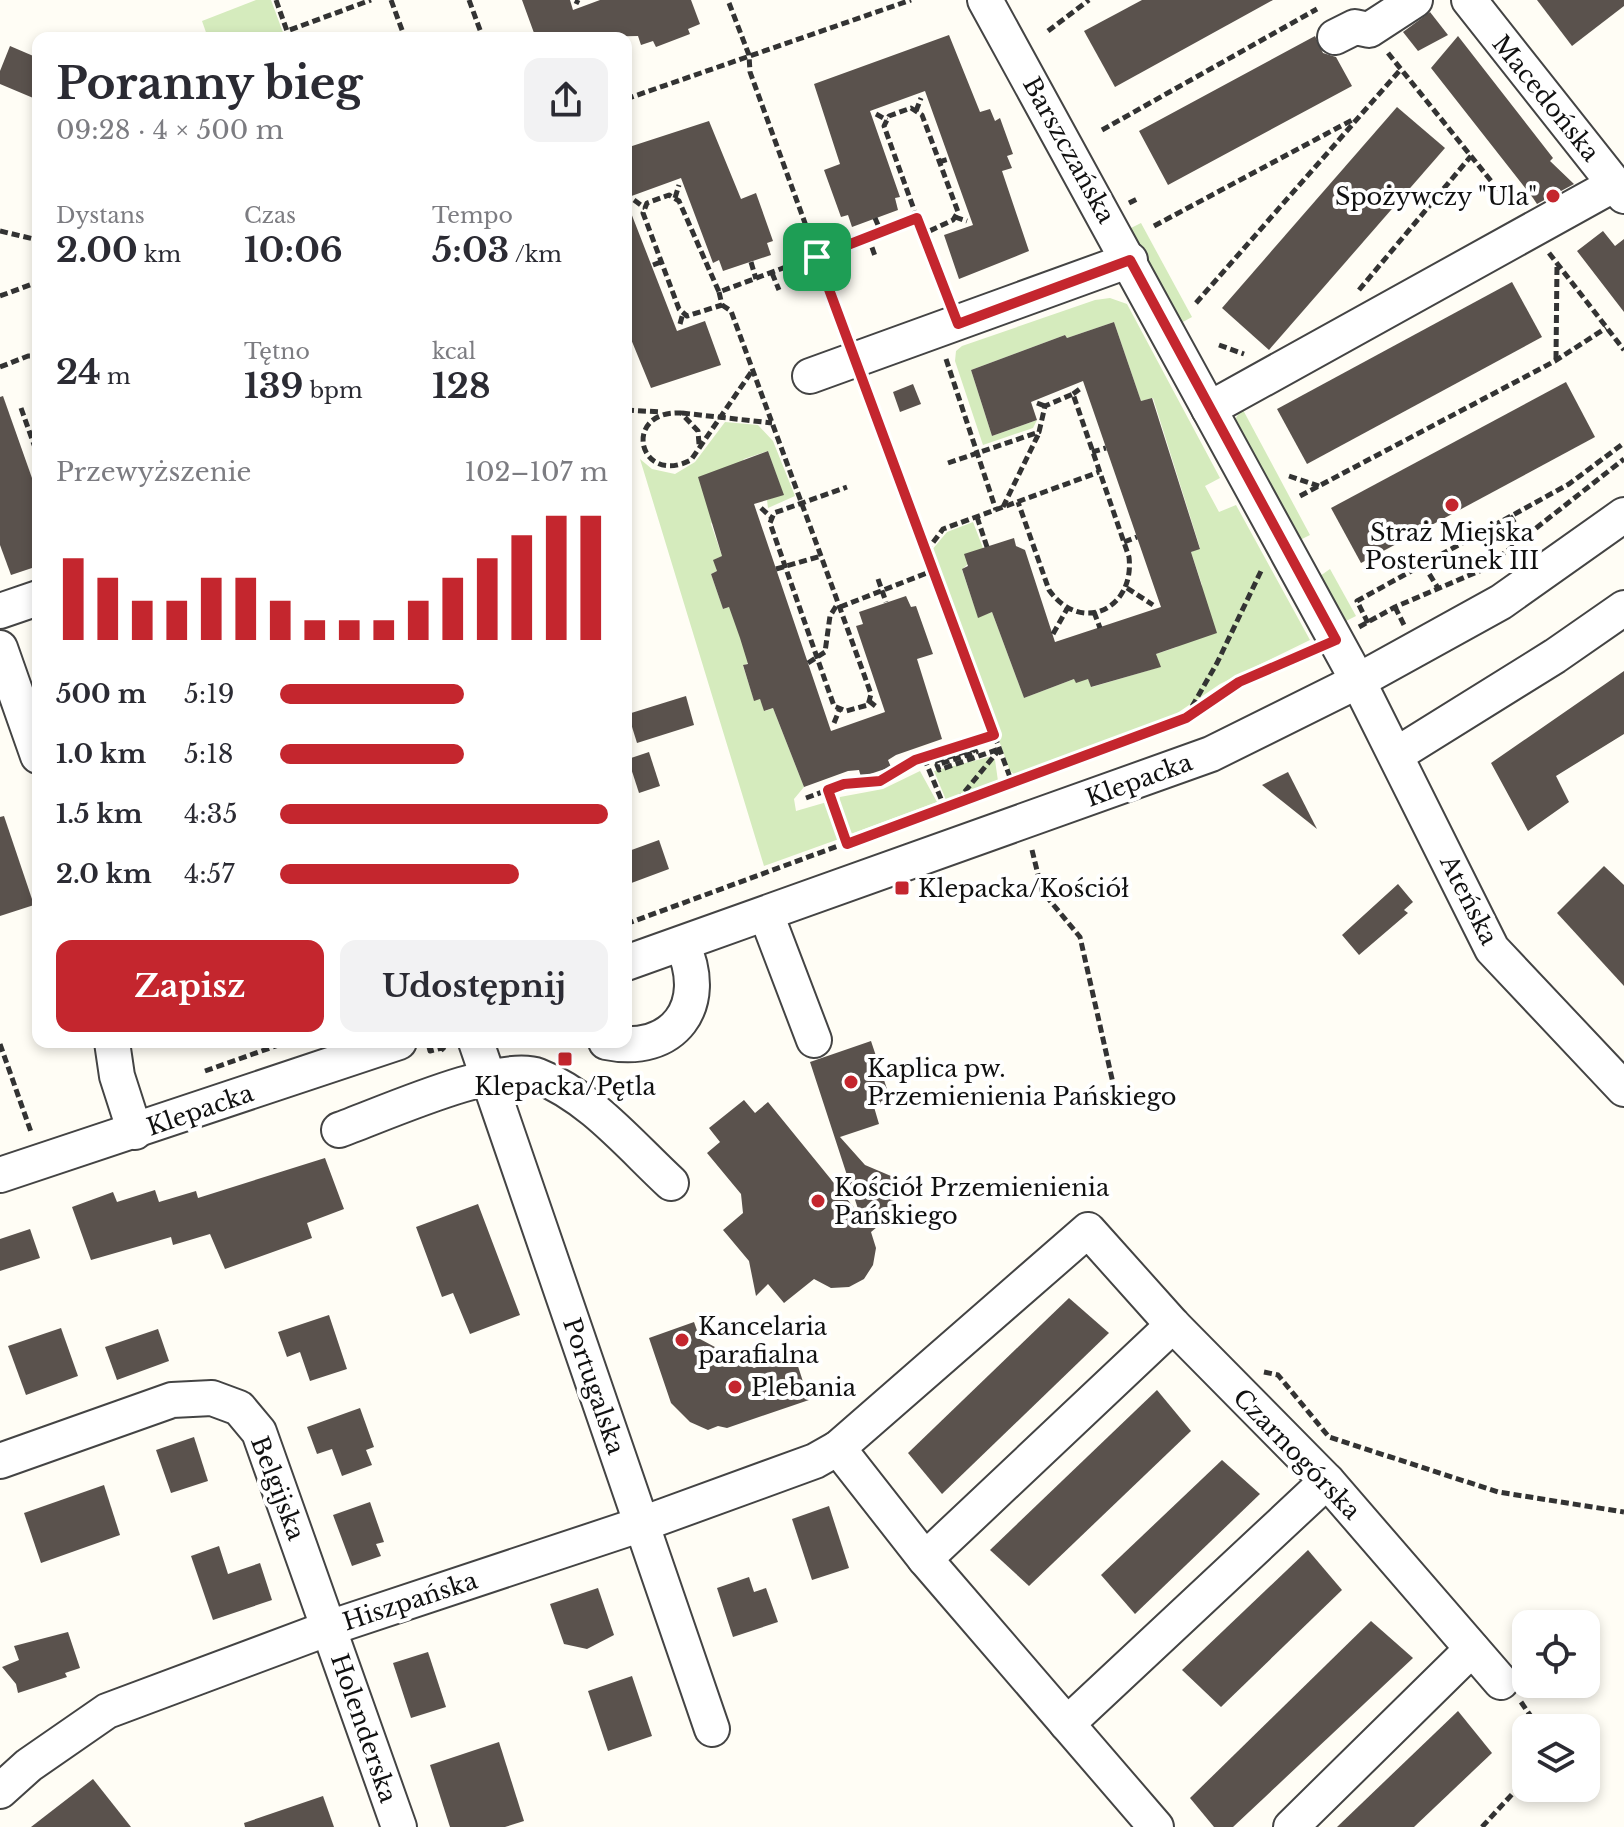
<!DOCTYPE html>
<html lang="pl">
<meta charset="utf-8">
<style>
:root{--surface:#fff;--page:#f2f2f3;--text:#2b2b33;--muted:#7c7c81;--accent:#c4262e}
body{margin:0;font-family:"Libre Baskerville",serif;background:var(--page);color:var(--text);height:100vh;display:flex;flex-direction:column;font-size:30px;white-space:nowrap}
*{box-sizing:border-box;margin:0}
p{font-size:26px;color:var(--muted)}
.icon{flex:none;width:44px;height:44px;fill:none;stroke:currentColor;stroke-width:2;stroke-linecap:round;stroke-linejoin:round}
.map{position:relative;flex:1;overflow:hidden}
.drawer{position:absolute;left:32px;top:32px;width:600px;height:1016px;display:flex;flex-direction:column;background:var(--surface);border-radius:16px;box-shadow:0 4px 12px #0003}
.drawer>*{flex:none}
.fabs{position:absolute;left:1512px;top:1610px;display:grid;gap:16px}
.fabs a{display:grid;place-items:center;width:88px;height:88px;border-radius:16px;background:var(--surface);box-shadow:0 4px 12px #0003;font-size:40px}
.pin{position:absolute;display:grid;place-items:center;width:68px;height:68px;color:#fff;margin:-34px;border-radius:16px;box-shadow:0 4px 12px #0006}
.round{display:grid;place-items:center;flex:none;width:84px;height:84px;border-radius:16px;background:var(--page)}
.overview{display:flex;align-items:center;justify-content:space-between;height:136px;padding:0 24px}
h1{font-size:44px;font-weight:800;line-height:60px}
.metrics{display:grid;grid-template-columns:repeat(3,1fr);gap:12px;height:136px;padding:8px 24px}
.metrics div{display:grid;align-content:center}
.metrics b{font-size:34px;font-weight:800}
.metrics small{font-size:22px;font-weight:400}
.metrics p{font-size:22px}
.chart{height:224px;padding:16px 24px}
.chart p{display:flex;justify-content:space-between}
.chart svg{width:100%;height:144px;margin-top:8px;stroke:var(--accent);stroke-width:6}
.action{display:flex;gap:16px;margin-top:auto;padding:16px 24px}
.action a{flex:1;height:92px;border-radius:16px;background:var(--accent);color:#fff;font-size:32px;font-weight:800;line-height:92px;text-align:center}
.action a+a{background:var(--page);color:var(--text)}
ul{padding:0 24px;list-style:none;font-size:26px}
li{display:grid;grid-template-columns:128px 96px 1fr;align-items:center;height:60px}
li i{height:20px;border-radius:10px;background:var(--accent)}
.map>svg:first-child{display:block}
.green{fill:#d5ebbd}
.building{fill:#5a524d}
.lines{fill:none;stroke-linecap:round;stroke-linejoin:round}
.minor-casing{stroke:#444;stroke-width:38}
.path{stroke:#333;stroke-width:5;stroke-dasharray:8 4;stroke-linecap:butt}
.minor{stroke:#fff;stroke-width:34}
.route-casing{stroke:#fff;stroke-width:16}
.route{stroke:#c4262e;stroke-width:10}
.poi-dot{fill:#c4262e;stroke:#fff;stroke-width:3}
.labels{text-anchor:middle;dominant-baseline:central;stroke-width:8;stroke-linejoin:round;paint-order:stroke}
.street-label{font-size:24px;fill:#111;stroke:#fff}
.poi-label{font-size:24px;fill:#111;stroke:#fff;text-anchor:start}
</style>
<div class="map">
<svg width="1624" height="1827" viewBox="0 0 1624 1827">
<rect width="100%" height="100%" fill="#fffdf5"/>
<!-- green -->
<g class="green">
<polygon points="256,0 271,0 285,38 208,38 202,21"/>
<polygon points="1141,223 1192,317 1181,323 1129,229"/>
<polygon points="1110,298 1127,304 1220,478 1205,486 1219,512 1236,505 1310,640 1220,684 1170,718 1015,775 1010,771 931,551 947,532 973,522 983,548 962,570 978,617 992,612 1024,698 1074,679 1088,679 1092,687 1160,667 1156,654 1177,647 1202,585 1191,552 1200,548 1153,398 1141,401 1114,322 1067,338 1065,335 971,370 992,436 1037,420 1033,428 983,445 955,361 956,351 962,346 1095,300"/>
<polygon points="1242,408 1310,535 1300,540 1233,423"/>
<polygon points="725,422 758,425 773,441 795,496 768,508 767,500 783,494 768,451 744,459 711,524 722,556 714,560 717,571 711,574 723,609 729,607 743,617 748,663 743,666 754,700 760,699 765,711 773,708 804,787 794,799 796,811 827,802 839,839 764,866 640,459 652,469 675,474 695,462"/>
<polygon points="1330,569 1356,616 1342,623 1320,576"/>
<polygon points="989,757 995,760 998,781 946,800 934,771"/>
<polygon points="920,771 937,802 848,835 837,805 840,797 883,789"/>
</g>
<!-- building -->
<g class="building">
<polygon points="522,0 570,0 573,10 600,0 691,0 700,24 688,29 690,34 656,47 653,41 641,45 638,36 542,38 540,32 534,33"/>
<polygon points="1142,0 1273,0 1115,87 1084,31"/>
<polygon points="1537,0 1624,0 1624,6 1572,46"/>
<polygon points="1430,12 1448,35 1418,51 1403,32"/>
<polygon points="949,35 980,112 990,109 995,121 1000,118 1013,154 1007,156 1012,168 1002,171 1029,251 959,279 944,235 973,225 925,91 870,111 900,197 895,198 898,210 852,227 848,215 841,217 824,170 840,164 814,84"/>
<polygon points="1315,36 1323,53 1336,57 1352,86 1168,185 1139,131"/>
<polygon points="1458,36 1553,158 1550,161 1574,184 1537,204 1533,198 1431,68"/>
<polygon points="10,46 38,58 38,100 0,84 0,71"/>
<polygon points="1397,107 1445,148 1269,350 1222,308"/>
<polygon points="709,121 741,199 756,193 773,241 767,243 771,255 723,271 719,260 713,263 681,178 626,198 626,148"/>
<polygon points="626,200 677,331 705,321 721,365 651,388 626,327"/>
<polygon points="1603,231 1615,246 1624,239 1624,312 1577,251"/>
<polygon points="1512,282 1542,337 1307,464 1277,409"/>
<polygon points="1114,322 1141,401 1152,398 1200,549 1191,552 1217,633 1156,654 1161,667 1091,687 1088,679 1076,683 1074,679 1024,698 992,612 978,618 962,569 968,566 964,554 1014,538 1016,546 1025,550 1055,642 1161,607 1083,381 1031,402 1037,420 992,436 971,370 1065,335 1067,338"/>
<polygon points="1566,382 1595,437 1361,563 1331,508"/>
<polygon points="913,384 921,404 900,412 893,392"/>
<polygon points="3,396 38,495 38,566 11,575 0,545 0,397"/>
<polygon points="768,451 784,495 754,504 831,731 885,712 856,626 863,624 859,612 906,596 911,607 916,606 933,654 917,659 942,739 896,755 888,760 891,767 861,777 859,770 848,771 804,787 773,708 764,711 760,699 754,701 743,665 748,664 740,638 729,607 723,609 711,574 717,571 713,560 722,556 698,477"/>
<polygon points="1624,671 1624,734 1556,776 1569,802 1528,831 1491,763"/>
<polygon points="686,696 694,725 637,743 628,714"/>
<polygon points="649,752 660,786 639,793 628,759"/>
<polygon points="1288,772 1317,829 1262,785"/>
<polygon points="4,816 34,905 0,916 0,817"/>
<polygon points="659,840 669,869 626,885 626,852"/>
<polygon points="1604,866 1624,885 1624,986 1557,913"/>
<polygon points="1398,884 1413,902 1404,910 1408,913 1359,955 1342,935"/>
<polygon points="871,1041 891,1101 874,1107 879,1124 840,1137 865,1165 898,1179 884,1188 900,1208 871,1232 876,1248 873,1265 864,1279 849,1287 831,1288 814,1279 784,1303 768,1284 756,1296 749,1261 723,1230 743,1213 741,1194 707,1153 720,1142 709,1128 744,1100 755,1113 768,1102 860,1215 810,1062"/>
<polygon points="325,1158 344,1209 307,1223 312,1238 225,1269 210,1234 173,1245 171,1237 91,1260 72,1207 113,1192 117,1202 155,1190 159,1202 196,1191 198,1198"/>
<polygon points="478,1204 520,1315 470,1334 453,1293 442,1297 416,1227"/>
<polygon points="30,1229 40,1258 0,1271 0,1239"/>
<polygon points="1069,1298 1109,1333 942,1494 908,1453"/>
<polygon points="329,1315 347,1369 310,1381 300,1352 287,1357 278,1332"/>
<polygon points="694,1322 700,1339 754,1368 794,1354 809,1400 727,1428 718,1426 708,1430 690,1422 671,1403 649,1338"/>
<polygon points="61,1328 78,1376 26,1395 8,1346"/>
<polygon points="158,1329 169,1361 117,1380 105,1347"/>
<polygon points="1157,1390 1191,1431 1029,1586 990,1550"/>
<polygon points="360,1408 374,1447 366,1450 372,1465 342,1476 332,1449 317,1454 307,1427"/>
<polygon points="194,1437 208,1481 171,1493 156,1450"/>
<polygon points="1222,1460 1260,1494 1135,1614 1101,1575"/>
<polygon points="104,1485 120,1535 41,1563 24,1513"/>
<polygon points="370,1502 384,1542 376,1544 381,1556 352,1566 333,1515"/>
<polygon points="829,1506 849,1568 812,1580 792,1519"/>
<polygon points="219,1546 228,1574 260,1563 272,1600 213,1620 191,1556"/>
<polygon points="1308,1550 1342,1590 1221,1707 1182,1670"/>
<polygon points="749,1577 754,1592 766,1588 778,1622 733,1637 717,1588"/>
<polygon points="598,1588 614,1635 587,1649 564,1644 550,1604"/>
<polygon points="1371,1621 1413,1658 1233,1827 1214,1827 1190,1798"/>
<polygon points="68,1632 80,1668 65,1673 67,1677 18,1693 16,1684 2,1667 19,1660 14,1646"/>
<polygon points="428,1652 446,1707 411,1718 393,1663"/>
<polygon points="632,1676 652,1736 608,1751 588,1691"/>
<polygon points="1458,1711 1492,1753 1414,1827 1337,1827"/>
<polygon points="499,1742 524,1821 505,1827 450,1827 430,1765"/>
<polygon points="93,1779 131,1827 31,1827"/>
<polygon points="323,1796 334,1827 245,1827 244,1823"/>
</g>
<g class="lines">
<defs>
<g id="minor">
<polyline points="985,0 1358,681 1492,949 1624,1089"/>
<polyline points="1469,0 1624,196"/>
<polyline points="1335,37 1355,27 1369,30 1415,0"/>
<polyline points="810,376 1130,260"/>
<polyline points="1209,409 1615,184"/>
<polyline points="0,611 38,598"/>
<polyline points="0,648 38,756"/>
<polyline points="1396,755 1555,656 1624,608"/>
<polyline points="766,914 814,1040"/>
<polyline points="626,963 1211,754 1358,681 1501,602 1624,515"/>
<polyline points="112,1042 117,1076 135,1132"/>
<polyline points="476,1042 712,1729"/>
<path d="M606,1042C674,1056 711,1005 682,944"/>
<path d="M339,1130C381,1115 500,1061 538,1076C590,1096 631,1146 671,1183"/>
<polyline points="0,1175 399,1042"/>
<polyline points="838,1448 925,1559 1156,1827"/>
<polyline points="0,1461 172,1400 212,1398 239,1408 259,1432 399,1827"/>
<polyline points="925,1559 1173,1325"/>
<polyline points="1067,1724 1327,1481"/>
<polyline points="0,1791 29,1765 107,1711 329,1628 642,1524 815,1461 838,1448 1088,1230 1173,1325 1327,1481 1501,1682"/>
<polyline points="1291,1827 1472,1649"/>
</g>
</defs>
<!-- minor casing -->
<use href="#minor" class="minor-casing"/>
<!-- path -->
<g class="path">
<polyline points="276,0 287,31 371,0"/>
<polyline points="391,0 405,38"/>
<polyline points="469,0 483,38"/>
<polyline points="729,3 749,55 750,72 845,333"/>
<polyline points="576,4 578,0"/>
<polyline points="1048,31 1089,0"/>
<polyline points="1388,53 1512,207"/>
<polyline points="626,99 911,0"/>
<polyline points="916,111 921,98"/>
<polyline points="876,114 887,120"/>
<polyline points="1102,130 1317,9"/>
<polyline points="939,162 949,159"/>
<polyline points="675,198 679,185"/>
<polyline points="634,200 645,208"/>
<polyline points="1129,203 1139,198"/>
<polyline points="955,217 967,221"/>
<polyline points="875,218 881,232"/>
<polyline points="917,218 884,126 889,116 911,108 922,115 958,212 953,220 923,234"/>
<polyline points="1154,226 1354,119"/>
<polyline points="0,231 38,240"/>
<polyline points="868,236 875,256"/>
<polyline points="1549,253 1624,350"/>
<polyline points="751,262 756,279"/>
<polyline points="653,265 661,262"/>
<polyline points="772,273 779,290"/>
<polyline points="1359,290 1471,156"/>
<polyline points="719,292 722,305 687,316 679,309 643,213 647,203 669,195 679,201 719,292 917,218 946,294"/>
<polyline points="0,296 38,282"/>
<polyline points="1196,303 1401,69"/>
<path d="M722,305L731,311C778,439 825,566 871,694L868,705L846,711L834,706L770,523L774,513L847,487"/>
<polyline points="680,324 683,313"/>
<polyline points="1219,345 1244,354"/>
<polyline points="946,359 996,510"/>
<polyline points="1556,359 1557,265"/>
<polyline points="0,367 28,356 38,356"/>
<polyline points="865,387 1011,780"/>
<polyline points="1073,394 1081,388"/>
<polyline points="1037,403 1045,406"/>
<polyline points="21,408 38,456"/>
<polyline points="626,410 661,412"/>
<polyline points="682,413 772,423"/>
<path d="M699,444L698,431L681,413C621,410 638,487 691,460L752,371"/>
<polyline points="1092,452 1106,448"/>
<path d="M948,463L1039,432L1045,406L1073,394L1129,557C1135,609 1081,635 1049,590L1018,502"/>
<polyline points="1289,476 1319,486"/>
<polyline points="1300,496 1555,361 1606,328"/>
<polyline points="1003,507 1039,433"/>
<polyline points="761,508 772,518"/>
<polyline points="1510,516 1524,537"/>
<polyline points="977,517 987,547"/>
<polyline points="1124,542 1137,537"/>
<polyline points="926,552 943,529 1099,472"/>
<polyline points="1423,564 1438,588"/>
<polyline points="776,569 821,556"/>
<polyline points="878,579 886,602"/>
<polyline points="1127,588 1153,605"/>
<polyline points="840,607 932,571"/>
<polyline points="1395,607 1404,625"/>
<polyline points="1094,612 1100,628"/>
<polyline points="1368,623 1357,601 1569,484 1624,443"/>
<polyline points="1359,627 1395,607 1484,569 1624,459"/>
<polyline points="1053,634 1067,609"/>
<polyline points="808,663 825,652 830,616 838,603"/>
<polyline points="869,701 878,708"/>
<polyline points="1186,717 1217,663 1262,569"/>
<polyline points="834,723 840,708"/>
<polyline points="924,758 936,761 974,749 976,752 937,765 939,770 999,749"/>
<polyline points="924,758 944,806"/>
<polyline points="828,790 847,844"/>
<polyline points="806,798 844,784 880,781 915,760 994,735"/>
<polyline points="957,801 999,750"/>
<polyline points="1032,850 1042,891 1080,937 1115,1092"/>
<polyline points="626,924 1186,718 1239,682 1311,651"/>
<polyline points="0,1044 31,1132"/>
<polyline points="429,1047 430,1051 442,1048 446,1052"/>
<polyline points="205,1071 287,1042"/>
<polyline points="1264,1372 1278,1375 1329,1437 1498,1492 1624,1512"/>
<polyline points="1521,1702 1539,1728"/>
<polyline points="1482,1827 1526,1779"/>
</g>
<!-- minor -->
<use href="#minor" class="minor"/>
</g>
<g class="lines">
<defs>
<polygon id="route" points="917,218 958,324 1130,260 1336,640 1239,682 1186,718 847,844 828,790 844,784 880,781 915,760 994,735 817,257"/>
</defs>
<!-- route casing -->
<use href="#route" class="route-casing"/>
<!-- route -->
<use href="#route" class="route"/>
</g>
<!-- markers -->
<g class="poi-dot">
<circle cx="1553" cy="196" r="8"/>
<circle cx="1452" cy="505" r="8"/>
<rect x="894" y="880" width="16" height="16" rx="4"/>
<rect x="557" y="1051" width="16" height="16" rx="4"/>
<circle cx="851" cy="1082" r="8"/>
<circle cx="818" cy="1201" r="8"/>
<circle cx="682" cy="1340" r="8"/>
<circle cx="735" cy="1387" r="8"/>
</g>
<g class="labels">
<!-- street labels -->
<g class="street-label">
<text transform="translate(1546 98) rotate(51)">Macedońska</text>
<text transform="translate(1069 150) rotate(61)">Barszczańska</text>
<text transform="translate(1139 780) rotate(-20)">Klepacka</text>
<text transform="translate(1469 900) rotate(63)">Ateńska</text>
<text transform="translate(200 1110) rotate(-19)">Klepacka</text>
<text transform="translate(594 1386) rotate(71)">Portugalska</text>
<text transform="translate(1297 1454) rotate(46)">Czarnogórska</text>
<text transform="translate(278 1488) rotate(69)">Belgijska</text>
<text transform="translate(410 1601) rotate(-18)">Hiszpańska</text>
<text transform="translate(364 1728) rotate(71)">Holenderska</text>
</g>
<!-- poi labels -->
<g class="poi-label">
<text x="1537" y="196" text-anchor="end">Spożywczy "Ula"</text>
<text x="1452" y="532" text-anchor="middle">Straż Miejska<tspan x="1452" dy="28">Posterunek III</tspan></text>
<text x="918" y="888">Klepacka/Kościół</text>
<text x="867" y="1068">Kaplica pw.<tspan x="867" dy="28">Przemienienia Pańskiego</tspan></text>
<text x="565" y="1086" text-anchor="middle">Klepacka/Pętla</text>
<text x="834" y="1187">Kościół Przemienienia<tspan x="834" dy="28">Pańskiego</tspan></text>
<text x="698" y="1326">Kancelaria<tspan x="698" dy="28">parafialna</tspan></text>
<text x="751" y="1387">Plebania</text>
</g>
</g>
</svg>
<div class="fabs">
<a><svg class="icon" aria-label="locate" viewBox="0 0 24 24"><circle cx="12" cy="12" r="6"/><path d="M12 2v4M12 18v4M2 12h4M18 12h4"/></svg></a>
<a><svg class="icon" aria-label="layers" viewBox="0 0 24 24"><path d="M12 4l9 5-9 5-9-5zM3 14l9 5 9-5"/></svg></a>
</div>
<div class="pin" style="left:817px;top:257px;background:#1e9e55"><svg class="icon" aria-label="arrive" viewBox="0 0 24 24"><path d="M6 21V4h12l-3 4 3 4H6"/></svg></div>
<section class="drawer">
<div class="overview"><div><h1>Poranny bieg</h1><p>09:28 · 4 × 500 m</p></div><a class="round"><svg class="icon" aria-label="share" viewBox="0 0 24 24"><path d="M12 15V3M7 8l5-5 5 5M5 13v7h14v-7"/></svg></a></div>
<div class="metrics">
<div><p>Dystans</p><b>2.00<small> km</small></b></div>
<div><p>Czas</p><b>10:06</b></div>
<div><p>Tempo</p><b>5:03<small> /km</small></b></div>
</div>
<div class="metrics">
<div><b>24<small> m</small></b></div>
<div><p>Tętno</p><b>139<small> bpm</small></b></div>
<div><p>kcal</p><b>128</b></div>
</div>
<div class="chart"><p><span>Przewyższenie</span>102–107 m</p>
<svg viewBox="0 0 160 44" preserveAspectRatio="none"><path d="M5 44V19M15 44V25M25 44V32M35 44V32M45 44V25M55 44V25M65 44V32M75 44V38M85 44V38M95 44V38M105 44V32M115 44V25M125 44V19M135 44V12M145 44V6M155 44V6"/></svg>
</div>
<ul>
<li><b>500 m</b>5:19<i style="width:56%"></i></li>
<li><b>1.0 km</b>5:18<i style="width:56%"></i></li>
<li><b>1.5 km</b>4:35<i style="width:100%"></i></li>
<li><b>2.0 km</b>4:57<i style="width:73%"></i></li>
</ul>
<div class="action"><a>Zapisz</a><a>Udostępnij</a></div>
</section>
</div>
